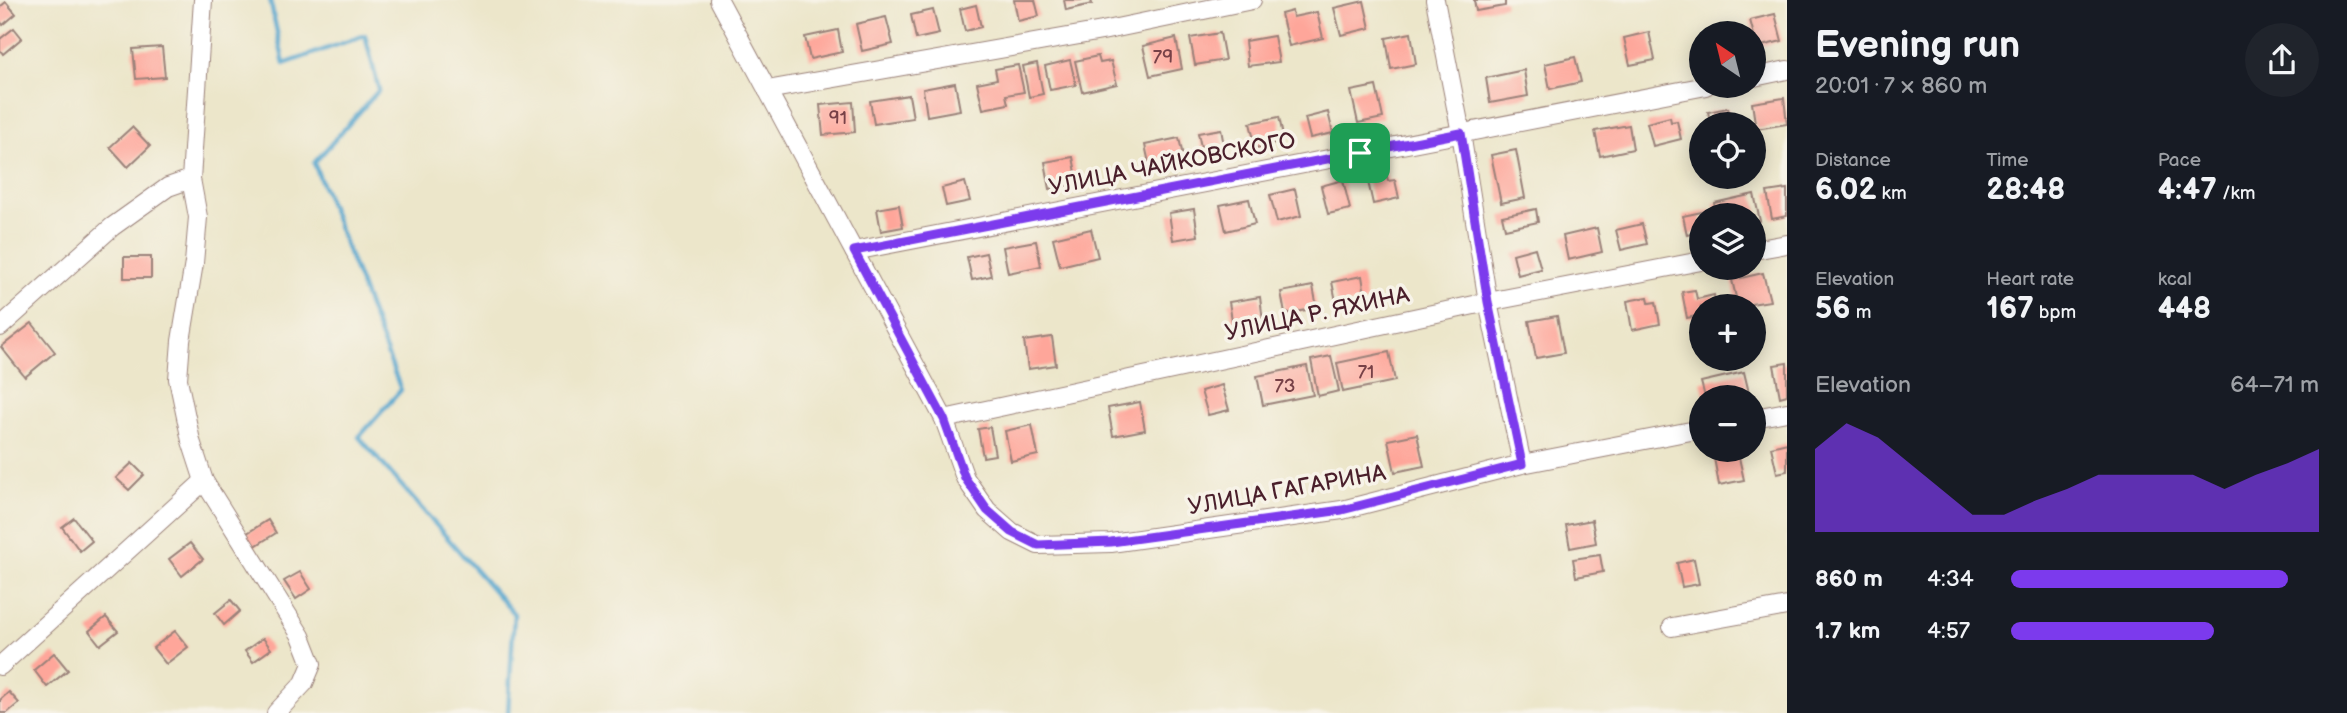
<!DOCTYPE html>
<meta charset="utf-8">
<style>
:root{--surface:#171b24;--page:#20242c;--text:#f1f3f6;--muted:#9ea1a6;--accent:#7c3aed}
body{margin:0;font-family:"Balsamiq Sans",sans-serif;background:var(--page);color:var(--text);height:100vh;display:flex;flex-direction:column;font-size:26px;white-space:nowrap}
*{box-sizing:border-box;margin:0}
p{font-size:23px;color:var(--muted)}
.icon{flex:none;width:38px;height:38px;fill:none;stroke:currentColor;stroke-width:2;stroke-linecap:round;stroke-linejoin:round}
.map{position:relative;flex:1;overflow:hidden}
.sheet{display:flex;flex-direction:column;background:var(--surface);width:560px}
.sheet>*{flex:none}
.needle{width:46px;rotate:325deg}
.fabs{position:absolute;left:1689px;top:21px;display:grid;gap:14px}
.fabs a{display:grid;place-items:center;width:77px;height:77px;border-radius:50%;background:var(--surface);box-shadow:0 4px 18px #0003;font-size:35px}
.pin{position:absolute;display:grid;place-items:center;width:60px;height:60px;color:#fff;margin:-30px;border-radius:14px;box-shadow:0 4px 10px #0006}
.round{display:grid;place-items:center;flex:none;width:74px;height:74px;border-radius:37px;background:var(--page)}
.overview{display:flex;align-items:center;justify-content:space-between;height:119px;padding:0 28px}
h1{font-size:38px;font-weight:700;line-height:52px}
.metrics{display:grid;grid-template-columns:repeat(3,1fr);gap:10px;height:119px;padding:7px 28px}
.metrics div{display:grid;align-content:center}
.metrics b{font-size:30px;font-weight:700}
.metrics small{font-size:19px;font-weight:400}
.metrics p{font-size:19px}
.chart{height:196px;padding:14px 28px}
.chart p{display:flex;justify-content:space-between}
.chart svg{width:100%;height:126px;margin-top:7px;fill:var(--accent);opacity:.7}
ul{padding:0 28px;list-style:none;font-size:23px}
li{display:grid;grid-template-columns:112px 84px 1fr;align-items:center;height:52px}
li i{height:18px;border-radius:9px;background:var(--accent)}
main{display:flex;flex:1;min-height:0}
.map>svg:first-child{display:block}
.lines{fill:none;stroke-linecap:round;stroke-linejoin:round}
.stream{stroke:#53a5cd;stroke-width:4.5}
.building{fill:#fea69a}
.minor-casing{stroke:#9b827a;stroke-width:20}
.minor{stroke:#fff;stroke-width:18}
.route-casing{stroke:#fff;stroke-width:14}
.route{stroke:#7c3aed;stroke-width:9}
.labels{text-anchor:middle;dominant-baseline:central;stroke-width:7;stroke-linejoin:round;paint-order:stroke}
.number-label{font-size:19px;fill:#774147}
.street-label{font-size:23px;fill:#4a1f2b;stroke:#f7f3e8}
</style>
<main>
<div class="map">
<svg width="1787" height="713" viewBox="0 0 1787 713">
<rect width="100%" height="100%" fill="#f7f3e8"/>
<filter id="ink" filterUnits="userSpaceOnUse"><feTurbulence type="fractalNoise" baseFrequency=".0143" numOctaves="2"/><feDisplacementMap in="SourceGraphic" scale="14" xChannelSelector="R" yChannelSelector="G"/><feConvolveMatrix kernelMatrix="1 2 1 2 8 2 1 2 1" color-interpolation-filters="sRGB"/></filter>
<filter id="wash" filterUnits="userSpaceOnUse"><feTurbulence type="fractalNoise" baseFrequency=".00686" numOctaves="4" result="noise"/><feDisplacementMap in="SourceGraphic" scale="28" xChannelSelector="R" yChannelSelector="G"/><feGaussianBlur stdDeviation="1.57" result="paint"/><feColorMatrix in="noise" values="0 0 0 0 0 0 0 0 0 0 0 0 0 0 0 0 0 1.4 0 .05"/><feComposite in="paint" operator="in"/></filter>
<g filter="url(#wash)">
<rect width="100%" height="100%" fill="#ece6ca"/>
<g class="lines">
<!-- stream -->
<polyline class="stream" points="270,0 284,64 365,35 379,90 314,163 401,390 359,437 514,614 508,713"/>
</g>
<g id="blocks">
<!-- building -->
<g class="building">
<polygon points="1014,0 1035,0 1039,16 1018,21"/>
<polygon points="1064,0 1091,0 1092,4 1066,10"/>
<polygon points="1474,0 1505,0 1505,6 1476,11"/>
<polygon points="1364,1 1370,28 1341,35 1334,8"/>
<polygon points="6,2 16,14 3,25 0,21 0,7"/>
<polygon points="976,5 981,27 965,31 960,9"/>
<polygon points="933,10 939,34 916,39 911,15"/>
<polygon points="1292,11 1293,17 1317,12 1323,38 1289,46 1281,14"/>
<polygon points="1775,14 1782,41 1757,47 1750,20"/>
<polygon points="886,17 893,44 862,51 856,24"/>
<polygon points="14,28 22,38 3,54 0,50 0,39"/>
<polygon points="838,30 842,52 810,59 805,37"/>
<polygon points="1649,32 1655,60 1630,65 1624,38"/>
<polygon points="1220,33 1225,60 1195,65 1190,38"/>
<polygon points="1411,33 1416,64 1391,69 1386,38"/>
<polygon points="1274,36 1279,62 1248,66 1245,41"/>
<polygon points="1176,38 1182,69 1150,76 1143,46"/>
<polygon points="162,47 165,77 136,79 133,49"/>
<polygon points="1098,56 1100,63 1111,61 1117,84 1082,92 1075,61"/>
<polygon points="1575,57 1581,82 1550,89 1545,64"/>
<polygon points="1070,60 1076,85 1050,90 1045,66"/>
<polygon points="1037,63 1043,94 1029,97 1023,66"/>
<polygon points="1018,65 1024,92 1006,95 1008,104 983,109 977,83 997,79 995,69"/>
<polygon points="1524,70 1528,96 1490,103 1486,78"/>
<polygon points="955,83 960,110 927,116 923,89"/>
<polygon points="1376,86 1383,118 1358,123 1351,91"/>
<polygon points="909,95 913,118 874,124 870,101"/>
<polygon points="1784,98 1787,124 1756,129 1752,103"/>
<polygon points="853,102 855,132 823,135 820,105"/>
<polygon points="1728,108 1732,124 1711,124 1708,112"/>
<polygon points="1328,112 1333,133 1310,138 1305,118"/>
<polygon points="1279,117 1283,136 1275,138 1276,143 1256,148 1250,123"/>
<polygon points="1670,117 1671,122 1677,121 1681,139 1653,146 1647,123"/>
<polygon points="1629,125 1633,149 1600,156 1595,131"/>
<polygon points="132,127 150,146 128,167 110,147"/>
<polygon points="1221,129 1225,151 1203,156 1198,133"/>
<polygon points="1179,138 1185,165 1151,172 1145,145"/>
<polygon points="1516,150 1525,198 1501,203 1491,155"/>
<polygon points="1073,157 1078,183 1050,189 1045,162"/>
<polygon points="1386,173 1388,181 1395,180 1399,198 1373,204 1367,177"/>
<polygon points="1343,180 1350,209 1328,214 1321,186"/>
<polygon points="965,182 970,201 946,206 942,188"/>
<polygon points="1295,189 1301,216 1277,222 1270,195"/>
<polygon points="1787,189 1787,216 1772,219 1767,192"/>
<polygon points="1754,194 1760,221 1754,222 1754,215 1716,215 1714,203"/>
<polygon points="1249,199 1255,224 1226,231 1220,205"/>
<polygon points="899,205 903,227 881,231 877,209"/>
<polygon points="1194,209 1198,236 1173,240 1169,213"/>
<polygon points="1536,209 1538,222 1505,229 1502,216"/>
<polygon points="1711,210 1712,215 1701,215 1701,232 1687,235 1683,216"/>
<polygon points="1642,224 1647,244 1621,250 1616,230"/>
<polygon points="1597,228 1602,252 1568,260 1563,236"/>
<polygon points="1091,229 1098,257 1060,266 1053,238"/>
<polygon points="1036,241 1041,266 1008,273 1003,247"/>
<polygon points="1535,248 1541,269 1518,275 1513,254"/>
<polygon points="986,253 991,276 972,280 967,257"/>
<rect x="124" y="257" width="27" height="21"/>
<polygon points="1763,273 1770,301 1738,306 1732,280"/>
<polygon points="1362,276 1366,301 1337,306 1332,282"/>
<polygon points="1313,286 1317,308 1285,314 1281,292"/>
<polygon points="1695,290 1697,299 1714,295 1716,306 1701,306 1701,315 1687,318 1682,292"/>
<polygon points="1260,297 1263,321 1233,326 1229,302"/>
<polygon points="1648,297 1649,303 1656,302 1660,324 1632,330 1627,301"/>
<polygon points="1557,316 1564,353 1536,358 1529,321"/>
<polygon points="32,323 55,352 25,377 1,347"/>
<polygon points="1052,337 1056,365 1028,369 1024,341"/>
<polygon points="1389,352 1395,381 1343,392 1337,363"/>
<polygon points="1331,356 1339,391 1318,396 1311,360"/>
<polygon points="1787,363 1787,395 1780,397 1774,365"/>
<polygon points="1307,366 1313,395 1263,405 1257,376"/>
<polygon points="1744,372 1750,397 1705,397 1701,382"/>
<polygon points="1222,385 1229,410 1208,415 1201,391"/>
<polygon points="1140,402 1145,430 1113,436 1108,408"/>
<polygon points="1032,425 1038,455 1011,461 1005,431"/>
<polygon points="990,427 995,455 983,457 978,429"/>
<polygon points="1417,434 1424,466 1395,472 1388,440"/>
<polygon points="1787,443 1787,471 1777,473 1771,447"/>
<polygon points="1738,453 1744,480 1719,485 1714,458"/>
<polygon points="132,463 144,475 129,490 116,478"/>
<polygon points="74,518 92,541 80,551 62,527"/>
<polygon points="268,520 276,533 252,548 244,535"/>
<polygon points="1592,520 1596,543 1570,548 1566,525"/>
<polygon points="190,543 203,559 182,576 169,559"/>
<polygon points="1600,555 1603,572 1576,577 1573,559"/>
<polygon points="1694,559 1699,584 1682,587 1677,563"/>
<polygon points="300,572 311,589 296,599 284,581"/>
<polygon points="231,600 240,611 224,625 215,613"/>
<polygon points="106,617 118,631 100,645 89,631"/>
<polygon points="175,631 188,647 166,664 153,648"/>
<polygon points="263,638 271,649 253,662 245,651"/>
<polygon points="54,653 68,670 47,687 34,670"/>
<polygon points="9,692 19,703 7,713 0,713 0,700"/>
</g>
</g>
</g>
<g filter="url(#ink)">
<use href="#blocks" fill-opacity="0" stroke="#9b827a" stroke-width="2"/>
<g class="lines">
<defs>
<g id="minor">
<polyline points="719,0 944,419 965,478 987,510 1012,532 1038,545 1111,543 1342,510 1522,464 1701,429"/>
<polyline points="1435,0 1461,133 1488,302 1522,464"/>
<polyline points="1754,77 1787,70"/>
<polyline points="767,90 1102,31 1252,0"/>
<polyline points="191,179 198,217 194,263 181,341 178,379 191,441 204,481 301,636 312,664 304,683 276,713"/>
<polyline points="1754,250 1787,244"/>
<polyline points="854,251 1706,86"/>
<polyline points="0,327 112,227 168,187 191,179 203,0"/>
<polyline points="1754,418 1787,412"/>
<polyline points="944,419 1488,302 1701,261"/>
<polyline points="1672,627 1787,606"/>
<polyline points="0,666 204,481"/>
</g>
</defs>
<!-- minor casing -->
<use href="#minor" class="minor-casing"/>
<!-- minor -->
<use href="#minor" class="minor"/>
</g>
</g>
<g class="lines" filter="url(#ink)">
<defs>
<polygon id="route" points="1461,133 1488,302 1522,464 1342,510 1111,542 1038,545 1012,532 987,510 965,478 944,419 854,251"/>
</defs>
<!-- route casing -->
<use href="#route" class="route-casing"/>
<!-- route -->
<use href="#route" class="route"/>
</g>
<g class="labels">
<!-- number labels -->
<g class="number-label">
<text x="1163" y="57">79</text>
<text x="838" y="118">91</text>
<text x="1366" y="372">71</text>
<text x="1285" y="386">73</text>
</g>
<!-- street labels -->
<g class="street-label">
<text transform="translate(1172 164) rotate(-11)">УЛИЦА ЧАЙКОВСКОГО</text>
<text transform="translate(1317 314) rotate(-12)">УЛИЦА Р. ЯХИНА</text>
<text transform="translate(1287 490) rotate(-10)">УЛИЦА ГАГАРИНА</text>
</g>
</g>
</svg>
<div class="fabs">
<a><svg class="needle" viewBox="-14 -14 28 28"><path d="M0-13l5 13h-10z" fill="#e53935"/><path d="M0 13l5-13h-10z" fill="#9ea1a6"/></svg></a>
<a><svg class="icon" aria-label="locate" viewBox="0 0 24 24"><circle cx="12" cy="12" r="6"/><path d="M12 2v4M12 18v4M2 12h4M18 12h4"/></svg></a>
<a><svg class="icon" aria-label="layers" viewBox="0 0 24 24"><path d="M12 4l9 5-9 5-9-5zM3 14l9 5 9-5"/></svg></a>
<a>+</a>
<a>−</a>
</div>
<div class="pin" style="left:1360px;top:153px;background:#1e9e55"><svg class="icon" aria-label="arrive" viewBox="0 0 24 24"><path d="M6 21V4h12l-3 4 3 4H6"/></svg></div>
</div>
<section class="sheet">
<div class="overview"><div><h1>Evening run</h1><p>20:01 · 7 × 860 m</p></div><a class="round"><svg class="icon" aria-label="share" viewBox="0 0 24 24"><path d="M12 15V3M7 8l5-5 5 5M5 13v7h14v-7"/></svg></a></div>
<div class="metrics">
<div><p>Distance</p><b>6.02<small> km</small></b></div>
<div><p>Time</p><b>28:48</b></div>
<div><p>Pace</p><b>4:47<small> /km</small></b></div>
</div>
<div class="metrics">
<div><p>Elevation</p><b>56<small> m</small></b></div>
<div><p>Heart rate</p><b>167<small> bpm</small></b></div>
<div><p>kcal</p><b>448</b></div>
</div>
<div class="chart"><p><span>Elevation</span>64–71 m</p>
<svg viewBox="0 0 160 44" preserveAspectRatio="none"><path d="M0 44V15L10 6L20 11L30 20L40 29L50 38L60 38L70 33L80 29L90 24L100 24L110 24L120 24L130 29L140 24L150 20L160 15V44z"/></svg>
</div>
<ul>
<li><b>860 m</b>4:34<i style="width:90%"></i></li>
<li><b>1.7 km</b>4:57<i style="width:66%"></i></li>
</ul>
</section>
</main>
